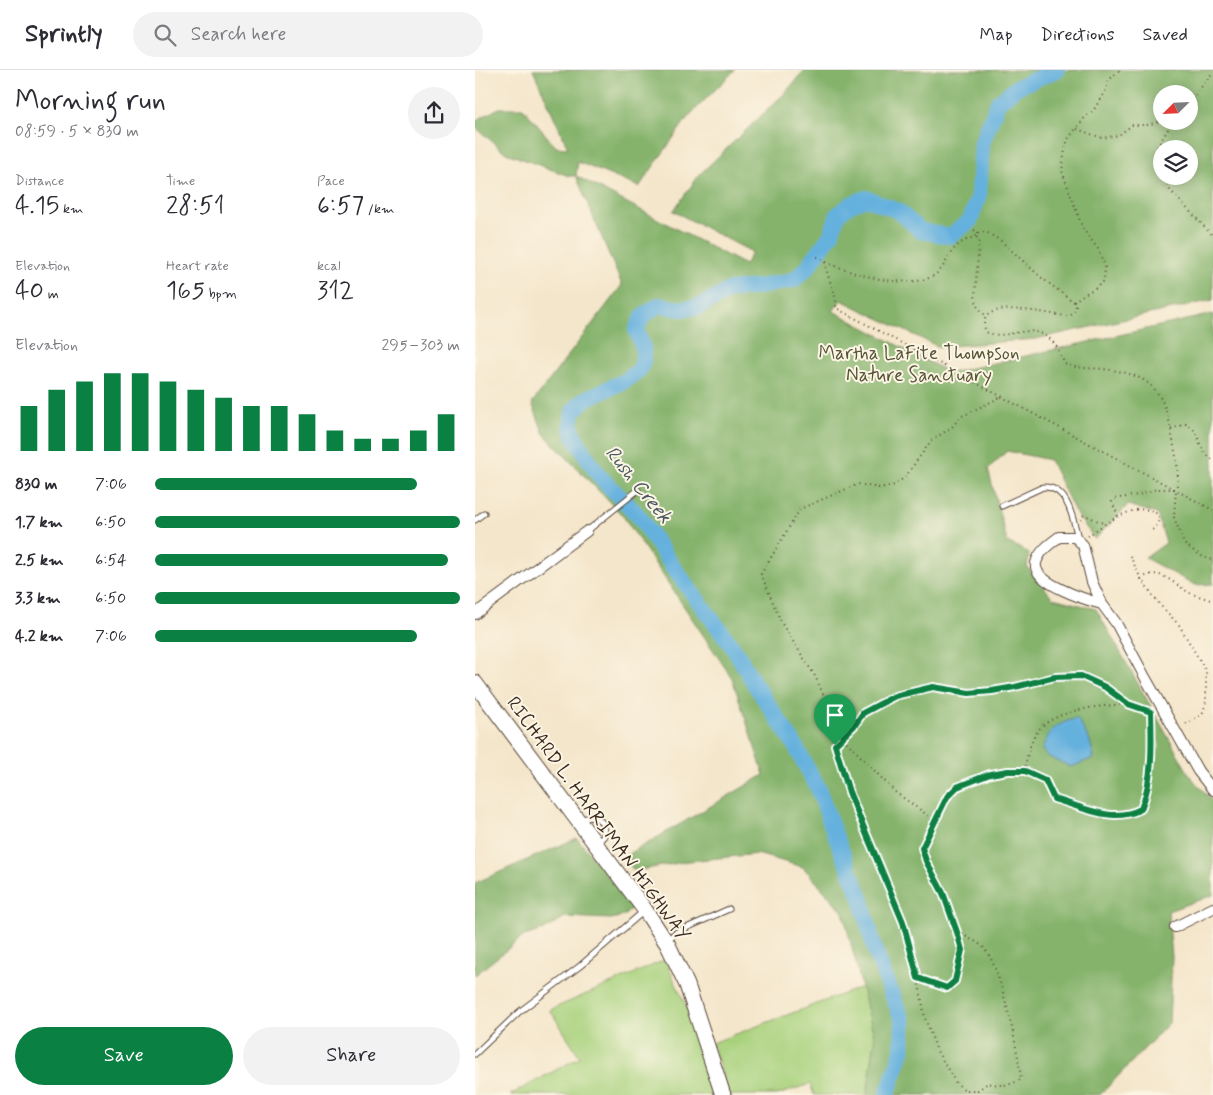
<!DOCTYPE html>
<meta charset="utf-8">
<style>
:root{--surface:#fff;--page:#f2f2f3;--text:#2b2b33;--muted:#7c7c81;--line:#e1e1e2;--accent:#0b8043}
body{margin:0;font-family:Mynerve,sans-serif;background:var(--page);color:var(--text);height:100vh;display:flex;flex-direction:column;font-size:19px;white-space:nowrap}
*{box-sizing:border-box;margin:0}
p{font-size:16px;color:var(--muted)}
.icon{flex:none;width:28px;height:28px;fill:none;stroke:currentColor;stroke-width:2;stroke-linecap:round;stroke-linejoin:round}
.map{position:relative;flex:1;overflow:hidden}
.side{display:flex;flex-direction:column;background:var(--surface);width:475px}
.side>*{flex:none}
.needle{width:32px;rotate:246deg}
.buttons{position:absolute;left:678px;top:15px;display:grid;gap:10px}
.buttons a{display:grid;place-items:center;width:45px;height:45px;border-radius:50%;background:var(--surface);box-shadow:0 2px 12px #0003;font-size:25px}
.pin{position:absolute;display:grid;place-items:center;width:42px;height:42px;color:#fff;margin:-51px -21px;border-radius:50% 50% 50% 0;rotate:-45deg;box-shadow:0 0 5px #0007}
.pin .icon{rotate:45deg}
.round{display:grid;place-items:center;flex:none;width:52px;height:52px;border-radius:26px;background:var(--page)}
.head{display:flex;align-items:center;justify-content:space-between;height:85px;padding:0 15px}
h1{font-size:28px;font-weight:600;line-height:38px}
.stats{display:grid;grid-template-columns:repeat(3,1fr);gap:8px;height:85px;padding:5px 15px}
.stats div{display:grid;align-content:center}
.stats b{font-size:25px;font-weight:600}
.stats small{font-size:14px;font-weight:400}
.stats p{font-size:14px}
.chart{height:140px;padding:10px 15px}
.chart p{display:flex;justify-content:space-between}
.chart svg{width:100%;height:90px;margin-top:5px;stroke:var(--accent);stroke-width:6}
.primary-button{display:flex;gap:10px;margin-top:auto;padding:10px 15px}
.primary-button a{flex:1;height:58px;border-radius:30px;background:var(--accent);color:#fff;font-size:20px;font-weight:600;line-height:58px;text-align:center}
.primary-button a+a{background:var(--page);color:var(--text)}
ul{padding:0 15px;list-style:none;font-size:16px}
li{display:grid;grid-template-columns:80px 60px 1fr;align-items:center;height:38px}
li i{height:12px;border-radius:6px;background:var(--accent)}
header{display:flex;align-items:center;gap:30px;box-sizing:border-box;height:70px;padding:0 25px;background:var(--surface);border-bottom:1px solid var(--line)}
header strong{font-size:24px}
nav{display:flex;gap:28px;margin-inline-start:auto;font-size:18px}
.search{width:350px;height:45px;background:var(--page);display:flex;align-items:center;gap:12px;box-sizing:border-box;padding:0 18px;border-radius:28px;color:var(--muted);font-size:19px}
main{display:flex;flex:1;min-height:0}
.map>svg:first-child{display:block}
.green{fill:#a7d17c;stroke:#717e4d}
.forest{fill:#85b36c;stroke:#606e45;fill-rule:evenodd}
.water{fill:#65b1de;stroke:#506e7e}
.lines{fill:none;stroke-linecap:round;stroke-linejoin:round}
.river{stroke:#65b1de;stroke-width:16}
.lane-casing{stroke:#574638;stroke-width:7}
.street-casing{stroke:#574638;stroke-width:12}
.secondary-casing{stroke:#574638;stroke-width:17}
.path{stroke:#574638;stroke-width:2;stroke-dasharray:1 4;stroke-linecap:butt}
.lane{stroke:#fff;stroke-width:5}
.street{stroke:#fff;stroke-width:10}
.secondary{stroke:#fff;stroke-width:15}
.route-casing{stroke:#fff;stroke-width:10}
.route{stroke:#0b8043;stroke-width:6}
.labels{text-anchor:middle;dominant-baseline:central;stroke-width:4;stroke-linejoin:round;paint-order:stroke}
.park-label{font-size:19px;fill:#565436;stroke:#fcf5e5}
.street-label{font-size:19px;fill:#3b2a1e;stroke:#fcf5e5}
.water-label{font-size:20px;font-style:italic;fill:#4a5961;stroke:#fcf5e5}
</style>
<header>
<strong>Sprintly</strong>
<div class="search"><svg class="icon" aria-label="search" viewBox="0 0 24 24"><circle cx="10" cy="10" r="6"/><path d="M15 15l6 6"/></svg>Search here</div>
<nav><a>Map</a><a>Directions</a><a>Saved</a></nav>
</header>
<main>
<section class="side">
<div class="head"><div><h1>Morning run</h1><p>08:59 · 5 × 830 m</p></div><a class="round"><svg class="icon" aria-label="share" viewBox="0 0 24 24"><path d="M12 15V3M7 8l5-5 5 5M5 13v7h14v-7"/></svg></a></div>
<div class="stats">
<div><p>Distance</p><b>4.15<small> km</small></b></div>
<div><p>Time</p><b>28:51</b></div>
<div><p>Pace</p><b>6:57<small> /km</small></b></div>
</div>
<div class="stats">
<div><p>Elevation</p><b>40<small> m</small></b></div>
<div><p>Heart rate</p><b>165<small> bpm</small></b></div>
<div><p>kcal</p><b>312</b></div>
</div>
<div class="chart"><p><span>Elevation</span>295–303 m</p>
<svg viewBox="0 0 160 44" preserveAspectRatio="none"><path d="M5 44V22M15 44V14M25 44V10M35 44V6M45 44V6M55 44V10M65 44V14M75 44V18M85 44V22M95 44V22M105 44V26M115 44V34M125 44V38M135 44V38M145 44V34M155 44V26"/></svg>
</div>
<ul>
<li><b>830 m</b>7:06<i style="width:86%"></i></li>
<li><b>1.7 km</b>6:50<i style="width:100%"></i></li>
<li><b>2.5 km</b>6:54<i style="width:96%"></i></li>
<li><b>3.3 km</b>6:50<i style="width:100%"></i></li>
<li><b>4.2 km</b>7:06<i style="width:86%"></i></li>
</ul>
<div class="primary-button"><a>Save</a><a>Share</a></div>
</section>
<div class="map">
<svg width="738" height="1025" viewBox="0 0 738 1025">
<rect width="100%" height="100%" fill="#fcf5e5"/>
<filter id="ink" filterUnits="userSpaceOnUse"><feTurbulence type="fractalNoise" baseFrequency=".02" numOctaves="2"/><feDisplacementMap in="SourceGraphic" scale="10" xChannelSelector="R" yChannelSelector="G"/><feConvolveMatrix kernelMatrix="1 2 1 2 8 2 1 2 1" color-interpolation-filters="sRGB"/></filter>
<filter id="wash" filterUnits="userSpaceOnUse"><feTurbulence type="fractalNoise" baseFrequency=".0096" numOctaves="4" result="noise"/><feDisplacementMap in="SourceGraphic" scale="20" xChannelSelector="R" yChannelSelector="G"/><feGaussianBlur stdDeviation="1.12" result="paint"/><feColorMatrix in="noise" values="0 0 0 0 0 0 0 0 0 0 0 0 0 0 0 0 0 1.4 0 .05"/><feComposite in="paint" operator="in"/></filter>
<g filter="url(#wash)">
<rect width="100%" height="100%" fill="#f4e6cb"/>
<!-- green -->
<g class="green">
<polygon points="190,890 211,936 239,1025 35,1025 105,987 75,940"/>
<polygon points="387,917 400,970 392,1025 339,1025 335,1014 302,1025 254,1025 237,973"/>
</g>
<!-- forest -->
<g class="forest">
<path d="M58,0H260L213,47L164,117L103,92L101,106L270,195L277,182L198,141L225,104L309,24L330,0H738V230L561,269L464,277L366,230L358,241L475,303L738,244V514L720,515L670,488L691,473L682,444L653,435L620,469L601,444L575,390L532,381L513,399L532,472L554,483L552,497L578,528L621,539L715,706L738,732V825L693,841L697,887L694,953L625,1025H392L400,970L368,842L328,797L282,784L214,791L160,801L147,788L289,705L257,608L148,446L69,364L57,333L147,215L101,106H94L31,83L0,57V51L24,38H48L81,77L93,78ZM686,24H714V51H686ZM686,79H714V106H686Z"/>
<polygon points="102,768 153,831 156,839 149,846 136,849 90,847 69,860 49,866 0,905 0,813"/>
</g>
<!-- water -->
<path class="water" d="M602,648L615,671L619,688L596,697L572,686L567,679C576,657 580,655 602,648Z"/>
<g class="lines">
<!-- river -->
<polyline class="river" points="412,1025 427,981 428,952 401,884 386,828 360,765 343,718 318,672 279,613 260,580 198,497 164,446 125,407 100,368 96,356 98,341 110,329 150,311 164,300 168,292 168,277 161,260 168,246 184,235 205,239 223,237 243,227 254,220 284,217 319,210 332,198 356,165 363,144 376,134 391,128 423,141 446,161 475,166 495,151 504,125 507,73 523,32 542,17 582,0"/>
</g>
</g>
<g filter="url(#ink)">
<g class="lines">
<defs>
<g id="lane">
<path d="M527,436L568,417C593,416 598,449 603,468"/>
<polyline points="0,450 9,443"/>
<polyline points="112,461 163,420"/>
<path d="M105,751C118,743 132,749 129,766L122,773"/>
<polyline points="193,870 200,863 254,839"/>
<polyline points="0,984 44,942 105,896 169,841"/>
</g>
<g id="street">
<path d="M627,534C612,530 557,513 561,493C564,481 576,473 584,467H600L608,475L617,512L627,534L641,553L671,609L723,701L738,720"/>
<polyline points="0,544 112,461"/>
<polyline points="700,857 738,838"/>
</g>
<polyline id="secondary" points="0,613 170,840 193,875 212,915 248,1025"/>
</defs>
<!-- lane casing -->
<use href="#lane" class="lane-casing"/>
<!-- street casing -->
<use href="#street" class="street-casing"/>
<!-- secondary casing -->
<use href="#secondary" class="secondary-casing"/>
<!-- path -->
<g class="path">
<polyline points="714,33 738,2"/>
<polyline points="602,59 627,68 644,65 657,55 672,55 686,51"/>
<polyline points="686,96 681,79 698,51"/>
<polyline points="689,106 692,117 738,166"/>
<polyline points="499,160 503,163 501,166 504,171 500,226 502,236 511,246"/>
<path d="M503,163L511,162L526,171L568,209L599,232L601,236C600,243 598,245 592,246C575,245 496,224 511,262C533,272 555,250 576,270C583,276 586,287 590,294C603,299 615,298 628,299C676,304 689,320 697,366C700,383 706,403 701,419"/>
<path d="M342,187L350,191C351,208 362,221 361,238L738,440"/>
<path d="M351,192C376,204 437,222 461,204C470,197 473,185 481,177C486,171 495,169 501,166"/>
<path d="M599,232C608,223 620,220 629,211L630,196L623,179L608,159L587,101L590,79L593,69L611,46L618,41L631,20L634,10L645,0"/>
<path d="M696,359L711,354C722,358 722,369 727,378C729,383 734,387 738,390"/>
<polyline points="643,446 637,432 639,429 663,425 682,419 701,419 699,447 709,474 728,487 738,490"/>
<polyline points="606,450 607,446 610,445 630,454"/>
<path d="M613,466C629,454 666,427 684,446C684,453 682,458 675,461"/>
<polyline points="655,486 666,509 686,536 704,555 731,601 731,632 728,642 723,647 708,655"/>
<path d="M666,509C684,495 699,515 715,523C722,526 731,528 738,531"/>
<polyline points="368,668 420,722 451,744 459,753"/>
<polyline points="360,675 380,655 388,643 401,634 419,626 458,617 494,623 540,617 580,607 606,606 630,617 653,634 676,642"/>
<path d="M550,701C551,686 557,662 571,653C594,638 626,636 653,634"/>
<path d="M482,862C491,867 502,871 509,878C525,894 544,984 546,1009C535,1016 526,1016 513,1013L503,1020H490L481,1013L462,981L450,948L443,908L428,852L373,722L351,650L355,639L340,606L307,554L286,504L325,439L383,414L404,418L420,415L431,406L456,371L477,357L485,347L528,326"/>
<path d="M444,908L472,918L480,911L487,880L482,862L468,823L451,791L447,778L472,727L482,717L515,704L533,701H550L570,710L579,729C609,737 637,754 666,739C678,709 677,674 676,642L678,641"/>
</g>
<!-- lane -->
<use href="#lane" class="lane"/>
<!-- street -->
<use href="#street" class="street"/>
<!-- secondary -->
<use href="#secondary" class="secondary"/>
</g>
</g>
<g class="lines" filter="url(#ink)">
<defs>
<path id="route" d="M606,606L630,617L653,634L676,642C677,674 678,709 666,739C637,754 608,737 579,729L570,710L550,701H533L515,704L482,717L472,727L447,778L451,791L468,823L482,862L487,880L480,911L472,918L443,908L428,852L374,722L360,675L380,655L388,643L420,626L458,617L494,623L517,621L540,617L580,607Z"/>
</defs>
<!-- route casing -->
<use href="#route" class="route-casing"/>
<!-- route -->
<use href="#route" class="route"/>
</g>
<g class="labels">
<!-- park labels -->
<g class="park-label">
<text x="444" y="283">Martha LaFite Thompson<tspan x="444" dy="22">Nature Sanctuary</tspan></text>
</g>
<!-- street labels -->
<g class="street-label">
<text transform="translate(123 749) rotate(54)">RICHARD L. HARRIMAN HIGHWAY</text>
</g>
<!-- water labels -->
<g class="water-label">
<text transform="translate(163 415) rotate(51)">Rush Creek</text>
</g>
</g>
</svg>
<div class="buttons">
<a><svg class="needle" viewBox="-14 -14 28 28"><path d="M0-13l5 13h-10z" fill="#e53935"/><path d="M0 13l5-13h-10z" fill="#7c7c81"/></svg></a>
<a><svg class="icon" aria-label="layers" viewBox="0 0 24 24"><path d="M12 4l9 5-9 5-9-5zM3 14l9 5 9-5"/></svg></a>
</div>
<div class="pin" style="left:360px;top:675px;background:#1e9e55"><svg class="icon" aria-label="arrive" viewBox="0 0 24 24"><path d="M6 21V4h12l-3 4 3 4H6"/></svg></div>
</div>
</main>
